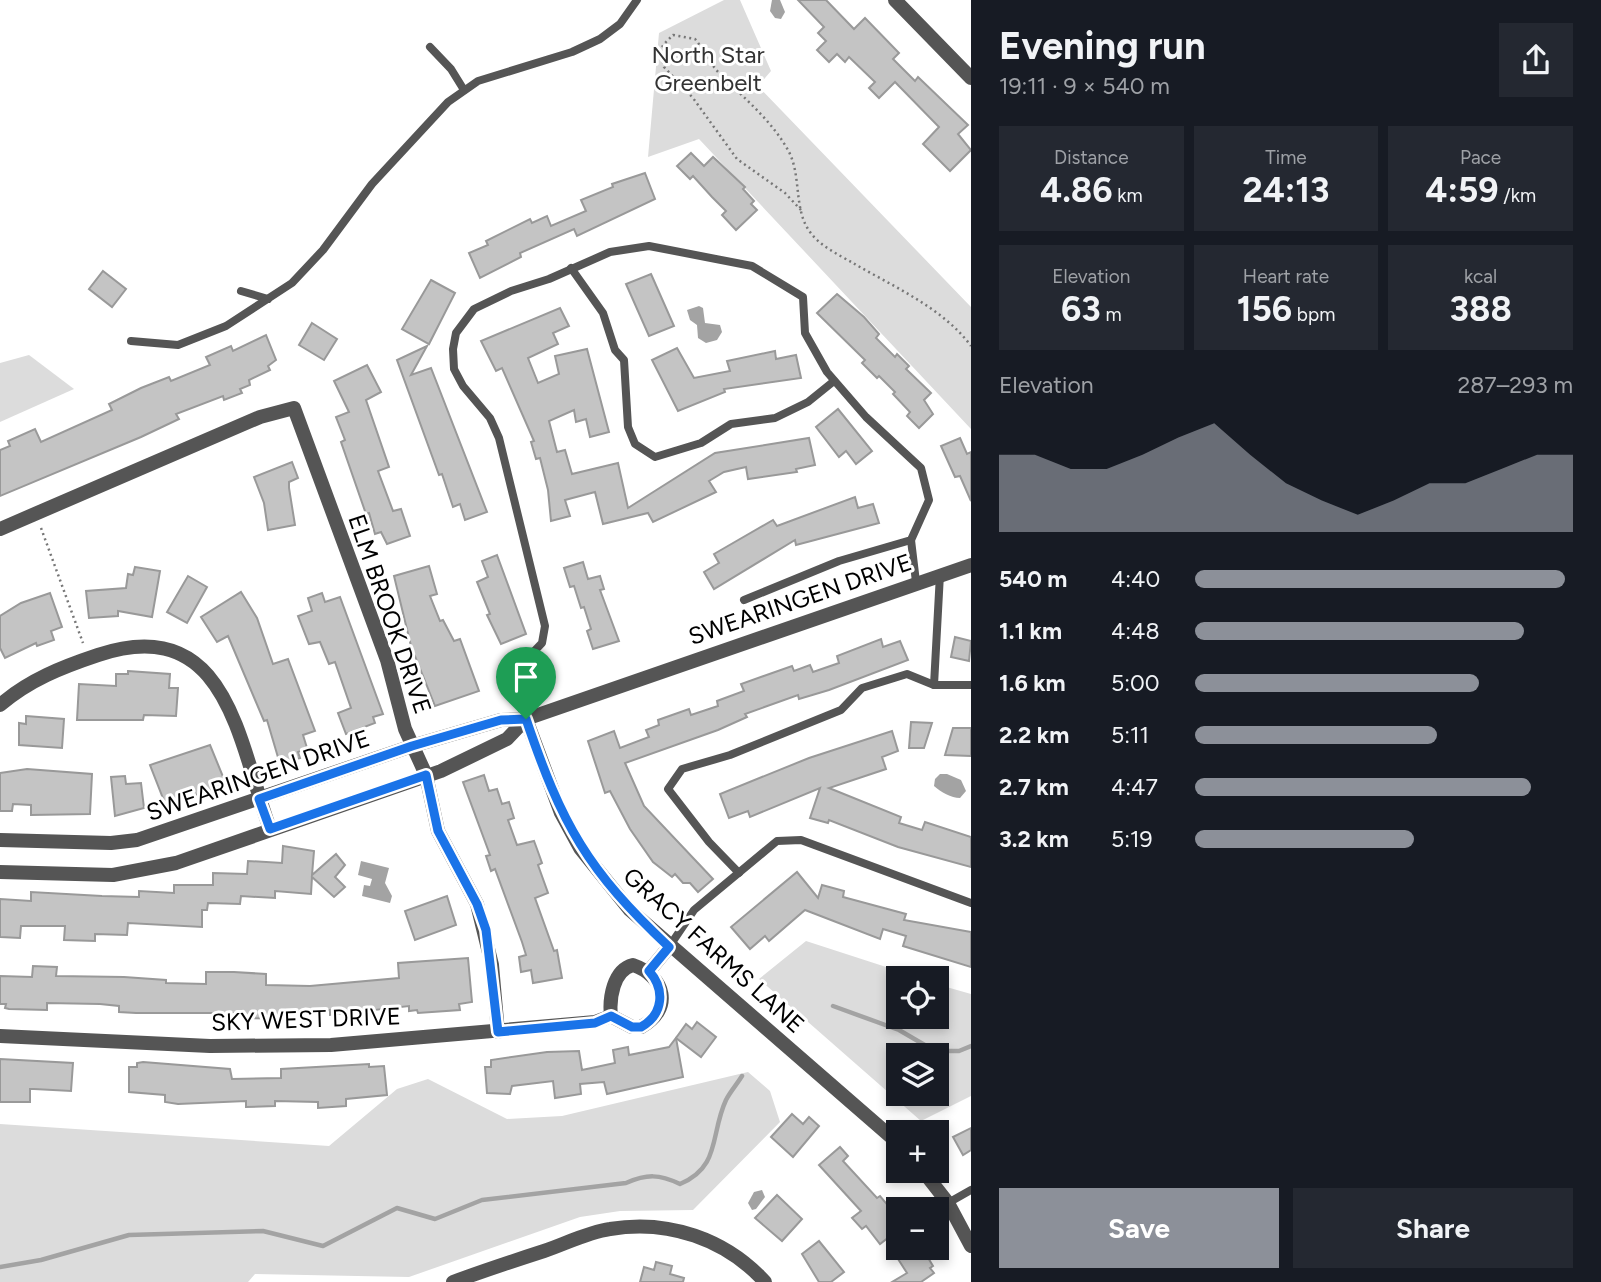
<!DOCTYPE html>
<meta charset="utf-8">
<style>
:root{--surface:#171b24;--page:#242831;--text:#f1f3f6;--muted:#9ea1a6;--accent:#8c9099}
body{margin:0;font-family:Figtree,sans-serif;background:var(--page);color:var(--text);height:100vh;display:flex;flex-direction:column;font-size:26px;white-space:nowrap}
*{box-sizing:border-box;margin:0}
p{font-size:23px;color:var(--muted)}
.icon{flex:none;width:38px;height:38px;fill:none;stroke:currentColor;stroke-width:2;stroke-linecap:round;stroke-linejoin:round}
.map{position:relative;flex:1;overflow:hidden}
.sheet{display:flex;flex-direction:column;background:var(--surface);width:630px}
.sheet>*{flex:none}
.buttons{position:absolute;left:886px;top:966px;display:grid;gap:14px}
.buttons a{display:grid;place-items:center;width:63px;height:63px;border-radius:0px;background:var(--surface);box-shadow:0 4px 10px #0003;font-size:35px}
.pin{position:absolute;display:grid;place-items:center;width:60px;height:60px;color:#fff;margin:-72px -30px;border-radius:50% 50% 50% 0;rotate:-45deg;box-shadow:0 0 7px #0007}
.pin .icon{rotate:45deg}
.round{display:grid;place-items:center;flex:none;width:74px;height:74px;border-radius:0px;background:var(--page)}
.headline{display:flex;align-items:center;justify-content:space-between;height:119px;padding:0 28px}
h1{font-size:38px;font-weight:700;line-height:52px}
.stats{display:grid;grid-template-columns:repeat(3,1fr);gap:10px;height:119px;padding:7px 28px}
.stats div{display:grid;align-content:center;border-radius:0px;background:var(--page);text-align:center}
.stats b{font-size:35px;font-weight:700}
.stats small{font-size:19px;font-weight:400}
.stats p{font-size:19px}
.chart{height:196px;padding:14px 28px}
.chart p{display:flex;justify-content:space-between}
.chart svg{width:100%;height:126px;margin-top:7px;fill:var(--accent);opacity:.7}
.cta{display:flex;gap:14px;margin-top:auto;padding:14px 28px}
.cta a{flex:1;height:80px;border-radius:0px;background:var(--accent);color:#fff;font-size:28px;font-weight:700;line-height:80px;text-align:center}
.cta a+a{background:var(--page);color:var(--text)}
ul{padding:0 28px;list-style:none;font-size:23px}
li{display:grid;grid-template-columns:112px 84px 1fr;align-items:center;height:52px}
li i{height:18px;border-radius:9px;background:var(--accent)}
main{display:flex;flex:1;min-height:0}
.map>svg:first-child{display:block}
.green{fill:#dcdcdc;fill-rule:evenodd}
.water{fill:#a3a3a3}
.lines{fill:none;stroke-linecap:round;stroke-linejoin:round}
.stream{stroke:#a3a3a3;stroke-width:4.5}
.building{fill:#c4c4c4;stroke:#999;stroke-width:2}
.path{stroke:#777;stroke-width:2.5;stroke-dasharray:2 3.5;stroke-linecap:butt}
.service{stroke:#555;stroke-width:8}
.minor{stroke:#555;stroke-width:14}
.route-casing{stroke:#fff;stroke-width:14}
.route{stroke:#1a73e8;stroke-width:9}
.labels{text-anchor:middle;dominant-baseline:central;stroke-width:6;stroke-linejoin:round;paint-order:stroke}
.park-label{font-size:24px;fill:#333;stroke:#fff}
.street-label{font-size:24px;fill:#000;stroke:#fff}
</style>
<main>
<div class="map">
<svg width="971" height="1282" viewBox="0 0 971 1282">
<rect width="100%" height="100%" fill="#fff"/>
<!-- green -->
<g class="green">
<polygon points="724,0 740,0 771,71 758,86 971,307 971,429 699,139 648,157 659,33"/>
<polygon points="29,355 74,389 0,422 0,363"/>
<path d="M806,941L920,978H898V1017H936V984L971,994V1096L921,1121L759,979ZM936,1055V1094H898V1055Z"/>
<polygon points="748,1072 770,1091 780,1122 693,1210 620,1211 580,1217 409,1277 255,1274 248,1282 0,1282 0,1124 329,1146 397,1089 428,1079 507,1119 562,1116"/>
</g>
<!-- water -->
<g class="water">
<polygon points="772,0 780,0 785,12 781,19 775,18 770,11"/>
<polygon points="699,306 703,308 705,323 720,325 722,332 717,340 706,343 698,338 697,325 690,320 687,310"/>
<path d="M940,774H947L961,780L966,791L960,798C951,798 941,792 934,786L935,779Z"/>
<polygon points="361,861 389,868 385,883 392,896 390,903 362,896 364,885 370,886 372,879 358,875"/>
<polygon points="762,1190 765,1197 756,1209 752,1210 748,1203 754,1192"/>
</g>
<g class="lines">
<!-- stream -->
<g class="stream">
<polyline points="833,1006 899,1030 935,1051 959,1051 971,1046"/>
<path d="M0,1267L41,1260L129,1235L263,1231L323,1246L397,1208L435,1219L482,1200L626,1183C647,1174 659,1174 680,1184C721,1167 710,1134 726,1100C730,1092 737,1084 742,1076"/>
</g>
</g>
<!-- building -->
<g class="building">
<polygon points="798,0 826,0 854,29 865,18 899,53 893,59 915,81 918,77 968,125 958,134 971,150 950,171 923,144 939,127 895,82 879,98 869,88 875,82 849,57 845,62 837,54 829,62 817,50 826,41 818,33 824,27"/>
<polygon points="691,153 704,166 713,157 745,187 743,189 754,201 751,204 757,210 736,230 722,215 726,211 712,197 693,176 690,179 677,166"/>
<polygon points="645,173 655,199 577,236 574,229 520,253 521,257 480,278 469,253 488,245 486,241 530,219 532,223 547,216 551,226 586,211 581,200 613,187 612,184"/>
<polygon points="103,271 126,289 112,307 89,289"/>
<polygon points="651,274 674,326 649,336 626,284"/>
<polygon points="431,280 455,293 429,344 402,329"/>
<polygon points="837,294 864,317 879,334 876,338 895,357 897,354 909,366 906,369 931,393 924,400 933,414 919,428 907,416 910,412 893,394 895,392 879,376 877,378 862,363 865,360 817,313"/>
<polygon points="560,308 569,326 553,333 558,344 528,358 538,383 559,374 555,356 587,349 609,432 590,437 586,419 576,422 574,410 549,421 557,452 565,450 572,474 618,463 628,508 715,453 809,438 815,465 796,469 797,472 748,479 746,467 724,472 709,481 716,492 653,522 648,513 603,524 595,492 565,500 570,516 551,521 548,490 540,458 536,459 531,442 534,441 502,368 496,371 481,341"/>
<polygon points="312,323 337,339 324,360 299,345"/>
<polygon points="266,335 276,360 268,366 270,370 249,380 250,385 240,389 242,393 224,400 223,396 176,414 179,419 141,437 0,496 0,450 10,446 8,441 35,429 41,442 112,410 109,404 141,388 169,377 171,381 210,365 206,357 231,346 233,351"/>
<polygon points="427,346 411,375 431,368 487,512 465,520 460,504 453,507 442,474 439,475 397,360"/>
<polygon points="677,348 694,378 730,371 727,361 775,351 776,359 796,355 801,378 724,389 725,392 678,411 652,360"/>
<polygon points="367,365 381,392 366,400 389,467 378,471 393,511 401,509 410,536 387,544 381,532 375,534 369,513 366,514 341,442 345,440 336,417 349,412 334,381"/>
<polygon points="838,409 872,451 856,464 846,451 839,457 816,427"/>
<polygon points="960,438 967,454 971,452 971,501 960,476 955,477 941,446"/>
<polygon points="292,462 298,478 289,482 289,488 295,525 268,530 264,503 254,477"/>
<polygon points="855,497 858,508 873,504 879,523 796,545 795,540 714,589 704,572 719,563 714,554 773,520 777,526"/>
<polygon points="497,555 526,634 501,644 487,615 490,614 477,582 488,577 482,561"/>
<polygon points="583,562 588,579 600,576 604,589 600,590 619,641 593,649 587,631 591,629 584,607 581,608 574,586 570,587 564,568"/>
<polygon points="429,566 437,594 430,596 440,621 443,620 454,641 460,639 479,691 435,706 411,646 394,576"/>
<polygon points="135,567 160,571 152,617 118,611 118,616 89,618 86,591 126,588 128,574 133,575"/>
<polygon points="188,576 207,587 187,623 167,612"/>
<polygon points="241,592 257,618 273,664 288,659 315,731 303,735 307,748 298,752 300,758 280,764 267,720 264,721 228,636 217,642 201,617"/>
<polygon points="50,593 62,627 51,631 54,640 37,646 36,643 5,658 0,648 0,616 21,603"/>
<polygon points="322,593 325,602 340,597 383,714 373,717 375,723 346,734 338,713 351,708 335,662 329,664 320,642 309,644 298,616 312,611 308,598"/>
<polygon points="955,637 971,641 969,661 951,657"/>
<polygon points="881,639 883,647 900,641 908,660 829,690 799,699 798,695 745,714 747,717 718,730 625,763 644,806 713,879 698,892 690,883 683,883 675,874 672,877 653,862 630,829 610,791 605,793 588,741 614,731 620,748 649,737 646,730 659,725 658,720 689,709 691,715 718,706 717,701 744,691 741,684 792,666 794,671 810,665 813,672 839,663 837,656"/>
<polygon points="128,671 170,674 169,688 178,688 176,716 144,715 143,720 77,720 79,684 116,686 116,674 128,674"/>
<polygon points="26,716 64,719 62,748 19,745 19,723 26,724"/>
<polygon points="911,722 932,723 924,748 909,748"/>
<polygon points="953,728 971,728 971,756 945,755"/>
<polygon points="892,731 898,751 882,757 886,769 829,788 901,817 899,823 922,830 925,822 971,837 971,867 898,847 829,820 828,823 810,818 820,788 750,817 748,811 729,818 720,794 809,758"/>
<polygon points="210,745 226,784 166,806 150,765"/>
<polygon points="27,769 92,774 90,814 31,815 31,805 13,804 12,811 0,811 0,773"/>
<polygon points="484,775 489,791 497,789 502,804 509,802 514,818 508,820 517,845 534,841 537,849 542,863 538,865 548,893 535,898 554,951 557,950 562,978 533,983 531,970 521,972 519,957 526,955 522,942 495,869 491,871 486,856 490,855 463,782"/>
<polygon points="125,776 126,784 141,783 144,808 115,816 111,777"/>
<polygon points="283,846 314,851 312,875 336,854 345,865 335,877 345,887 334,897 312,877 311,894 275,891 275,898 241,896 240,904 208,903 207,910 202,910 202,927 128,923 127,935 95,934 95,941 64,940 65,926 21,926 20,938 0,937 0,899 31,901 31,892 102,896 139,897 139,891 174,893 174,885 213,885 213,873 247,874 248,861 282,863"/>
<polygon points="797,872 818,898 822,885 844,891 843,897 906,914 904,920 971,932 971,967 903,946 906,936 883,929 880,939 805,910 769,941 765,936 750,949 731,927"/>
<polygon points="447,896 456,925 415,940 405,911"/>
<polygon points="468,958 472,1002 459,1004 460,1010 418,1013 417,1010 409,1011 409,1006 330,1015 330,1010 293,1012 293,1019 242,1018 242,1013 136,1013 119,1012 119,1006 100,1004 47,1003 47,1010 9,1009 5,1008 6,1004 0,1004 0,976 32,977 33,966 57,967 56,976 124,977 166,980 166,983 206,984 206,972 234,972 266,974 266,985 310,986 399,978 398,963"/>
<polygon points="697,1022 716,1037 701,1057 676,1038 686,1024 692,1029"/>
<polygon points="676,1038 683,1077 607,1094 604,1082 580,1084 581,1094 555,1098 553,1081 512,1086 510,1094 487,1093 485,1067 491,1067 491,1060 547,1052 579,1051 582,1070 615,1063 613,1050 628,1047 629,1055 669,1047"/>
<polygon points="0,1059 73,1063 71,1091 34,1089 30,1089 30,1102 0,1102"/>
<polygon points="143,1062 230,1069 232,1079 281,1078 281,1069 369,1064 369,1067 384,1066 387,1095 346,1099 346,1106 318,1108 318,1102 275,1101 275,1106 246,1107 246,1101 178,1104 165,1102 165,1095 129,1092 129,1067 137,1067 137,1063"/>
<polygon points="792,1114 803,1124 809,1117 819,1126 793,1157 771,1137"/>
<polygon points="971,1128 971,1150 963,1155 953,1137"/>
<polygon points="840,1147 848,1156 843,1161 877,1198 880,1196 890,1208 898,1202 898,1230 880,1244 866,1226 862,1229 852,1218 861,1211 819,1165"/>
<polygon points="777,1195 802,1219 782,1241 755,1218"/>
<polygon points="819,1241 844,1272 831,1282 819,1282 802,1254"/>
<polygon points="891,1248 922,1248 933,1266 930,1268 934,1273 921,1282 892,1282 907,1273"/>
<polygon points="656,1262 672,1266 670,1274 684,1278 683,1282 640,1282 644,1267 654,1270"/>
</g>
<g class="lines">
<!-- path -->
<g class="path">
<path d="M801,210L785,193L737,159L693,98L664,67L661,53L663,45L673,35L695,39C704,50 710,64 720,74C744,98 771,120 788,150C802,175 793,209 810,232C820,246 839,255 853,263C894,287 943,308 971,346"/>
<polyline points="41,528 83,643"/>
</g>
<!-- service -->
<g class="service">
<polyline points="430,47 451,69 464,90"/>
<polyline points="571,268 603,313 615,350 624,360 628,427 635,444 655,457 701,443 731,424 775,418 808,402 834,381"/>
<polyline points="241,291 268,299"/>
<polyline points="131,341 178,345 226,326 292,283 323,250 372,184 448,102 478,81 572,52 600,39 620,24 637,0"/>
<polyline points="911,540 916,582"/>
<polyline points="934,685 940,574"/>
<polyline points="526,719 513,691 522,664 542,643 545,626 499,438 490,418 463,386 454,369 453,349 456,333 474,309 511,291 549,279 610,252 649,246 752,266 803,297 805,333 827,372 866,417 921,468 929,500 911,540 839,561 744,600"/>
<polyline points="739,873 709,842 668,789 682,769 730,755 841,710 862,688 907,674 934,685 971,685"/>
<polyline points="669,947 694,910 777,841 801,840 971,903"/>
<polyline points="948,1203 971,1190"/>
</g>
<!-- minor -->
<g class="minor">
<polyline points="895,0 971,78"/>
<polyline points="0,529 260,417 294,408 387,660 405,729 426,775 438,831 477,904 492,965 498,1032"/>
<path d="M0,705C29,680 62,667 98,655C227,612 238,741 270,829"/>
<polyline points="526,719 561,813 580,848 630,910 898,1143"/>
<polyline points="0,840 111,843 137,840 412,746 501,720 526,719 971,565"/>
<polyline points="0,872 113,875 176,863 441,771 507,739 526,719"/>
<path d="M633,965C665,976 674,1009 641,1027H632L611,1016C609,999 613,970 633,965Z"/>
<polyline points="649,971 669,947"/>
<polyline points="0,1036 210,1046 331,1045 595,1022 611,1016"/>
<polyline points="923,1171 948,1203 971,1246"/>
<path d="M453,1282C483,1271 513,1261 544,1251C565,1244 588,1232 610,1229C668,1219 726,1239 765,1282"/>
</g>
</g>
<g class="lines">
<defs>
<path id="route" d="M526,719C562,825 587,870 669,947L649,971C665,989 664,1014 641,1027H632L611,1016L595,1023L498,1032L486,930L477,904L438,831L426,775L270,829L259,799L412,746L501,720Z"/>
</defs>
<!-- route casing -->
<use href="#route" class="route-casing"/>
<!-- route -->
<use href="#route" class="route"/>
</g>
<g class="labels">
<!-- park labels -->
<g class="park-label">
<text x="708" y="54">North Star<tspan x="708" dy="28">Greenbelt</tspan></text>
</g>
<!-- street labels -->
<g class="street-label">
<text transform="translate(800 599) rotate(-19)">SWEARINGEN DRIVE</text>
<text transform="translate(390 614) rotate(71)">ELM BROOK DRIVE</text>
<text transform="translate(258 775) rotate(-19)">SWEARINGEN DRIVE</text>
<text transform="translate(714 950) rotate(42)">GRACY FARMS LANE</text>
<text transform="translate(306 1019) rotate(-2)">SKY WEST DRIVE</text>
</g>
</g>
</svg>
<div class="buttons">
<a><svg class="icon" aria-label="locate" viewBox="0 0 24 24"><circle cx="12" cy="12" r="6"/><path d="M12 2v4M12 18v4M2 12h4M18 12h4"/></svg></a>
<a><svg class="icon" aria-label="layers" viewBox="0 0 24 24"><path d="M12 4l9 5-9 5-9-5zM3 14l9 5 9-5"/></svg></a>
<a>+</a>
<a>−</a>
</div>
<div class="pin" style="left:526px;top:719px;background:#1e9e55"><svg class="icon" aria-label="arrive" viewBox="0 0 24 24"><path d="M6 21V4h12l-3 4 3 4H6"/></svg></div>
</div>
<section class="sheet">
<div class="headline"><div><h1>Evening run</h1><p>19:11 · 9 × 540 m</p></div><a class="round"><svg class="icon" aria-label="share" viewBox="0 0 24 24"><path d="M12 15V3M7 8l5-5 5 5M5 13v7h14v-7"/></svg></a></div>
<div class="stats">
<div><p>Distance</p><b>4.86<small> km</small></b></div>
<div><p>Time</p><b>24:13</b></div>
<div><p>Pace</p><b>4:59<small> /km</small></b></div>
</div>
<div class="stats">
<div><p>Elevation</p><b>63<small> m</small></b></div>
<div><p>Heart rate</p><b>156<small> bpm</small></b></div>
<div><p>kcal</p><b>388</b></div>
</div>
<div class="chart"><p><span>Elevation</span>287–293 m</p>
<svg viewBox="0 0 160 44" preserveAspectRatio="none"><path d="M0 44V17L10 17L20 22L30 22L40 17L50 11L60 6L70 17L80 27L90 33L100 38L110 33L120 27L130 27L140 22L150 17L160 17V44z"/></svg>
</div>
<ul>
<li><b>540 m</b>4:40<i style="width:98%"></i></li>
<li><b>1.1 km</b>4:48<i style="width:87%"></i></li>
<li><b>1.6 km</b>5:00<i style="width:75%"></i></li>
<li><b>2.2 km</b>5:11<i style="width:64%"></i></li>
<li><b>2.7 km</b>4:47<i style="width:89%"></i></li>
<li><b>3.2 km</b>5:19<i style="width:58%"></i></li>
</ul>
<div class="cta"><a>Save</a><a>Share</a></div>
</section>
</main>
